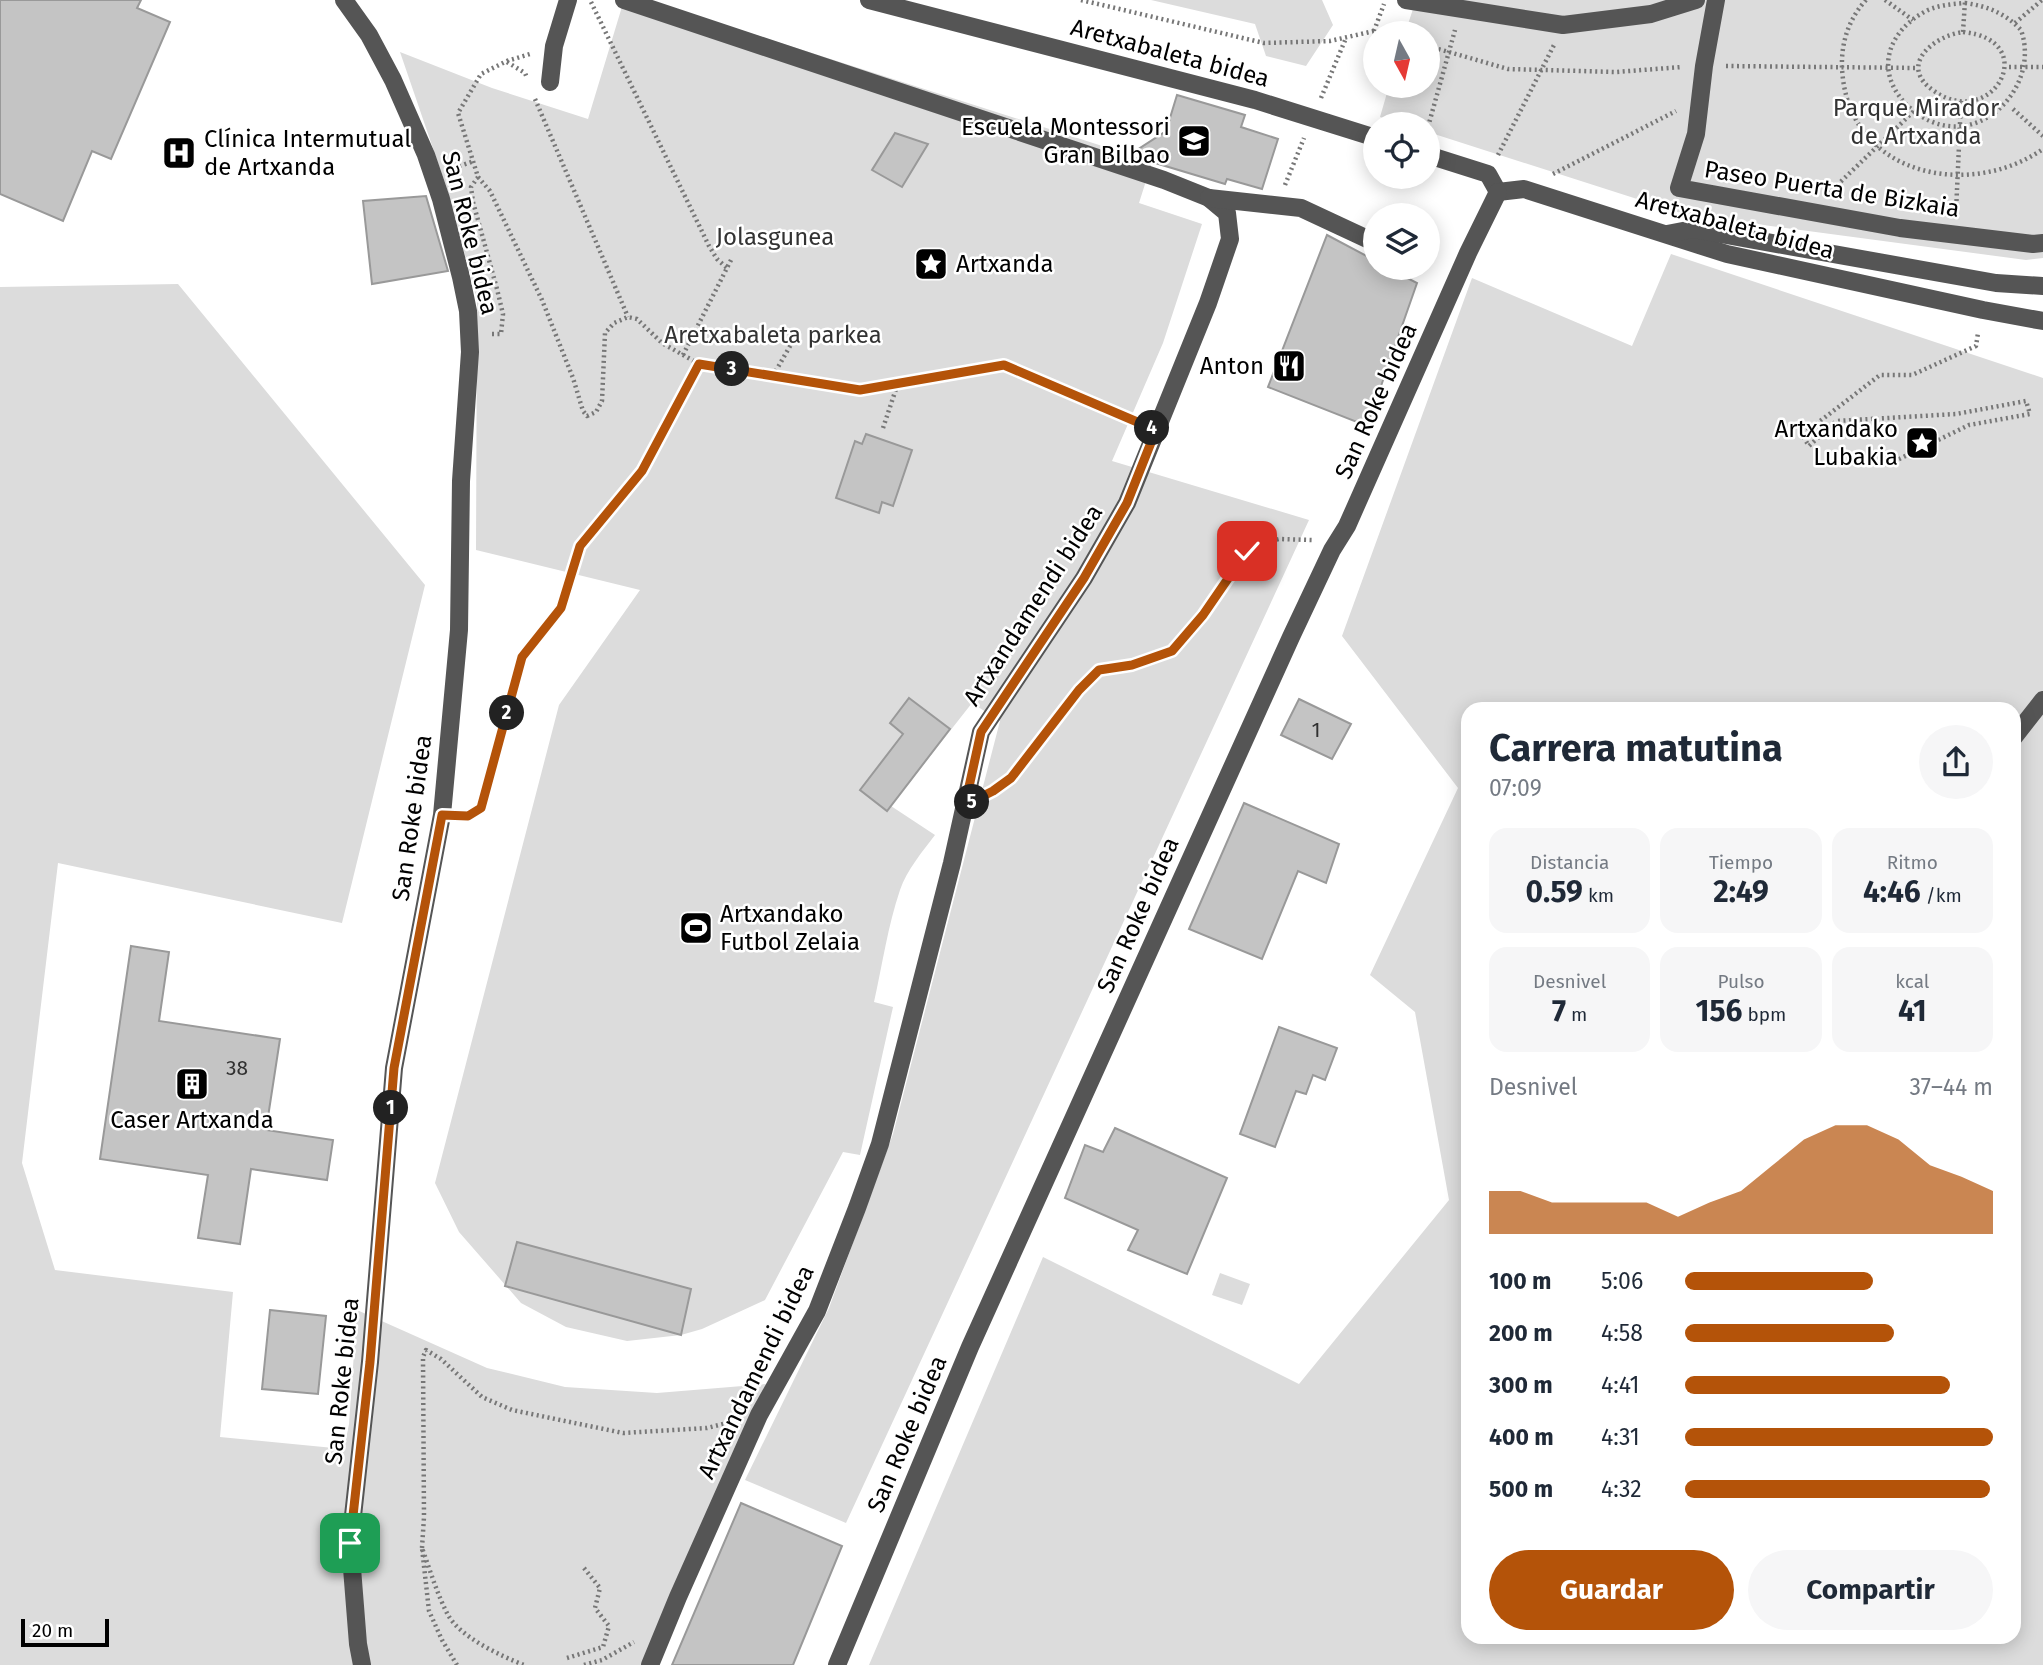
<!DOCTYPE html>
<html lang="es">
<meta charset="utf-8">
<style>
:root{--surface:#fff;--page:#f6f6f7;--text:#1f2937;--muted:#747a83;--accent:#b45309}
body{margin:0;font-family:"Fira Sans",sans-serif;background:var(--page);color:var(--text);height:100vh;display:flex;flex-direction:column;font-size:26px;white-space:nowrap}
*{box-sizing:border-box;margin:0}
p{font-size:23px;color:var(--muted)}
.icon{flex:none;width:38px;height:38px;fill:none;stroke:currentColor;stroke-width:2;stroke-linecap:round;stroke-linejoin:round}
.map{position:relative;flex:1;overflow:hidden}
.side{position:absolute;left:1461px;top:702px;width:560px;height:942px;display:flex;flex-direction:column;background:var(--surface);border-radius:21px;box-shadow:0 4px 18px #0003}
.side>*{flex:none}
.needle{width:46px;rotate:172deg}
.tools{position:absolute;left:1363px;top:21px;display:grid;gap:14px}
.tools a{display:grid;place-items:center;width:77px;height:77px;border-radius:50%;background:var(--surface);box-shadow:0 4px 18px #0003;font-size:35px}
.scale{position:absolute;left:21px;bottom:18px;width:88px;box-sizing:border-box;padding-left:7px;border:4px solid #000;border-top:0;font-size:19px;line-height:24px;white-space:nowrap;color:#000;-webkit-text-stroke:5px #fff;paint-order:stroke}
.pin{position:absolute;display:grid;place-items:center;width:60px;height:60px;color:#fff;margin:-30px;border-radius:14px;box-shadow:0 4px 10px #0006}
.km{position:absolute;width:35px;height:35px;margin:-18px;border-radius:50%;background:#222;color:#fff;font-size:19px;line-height:35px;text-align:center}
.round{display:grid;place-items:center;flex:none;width:74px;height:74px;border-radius:37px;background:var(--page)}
.summary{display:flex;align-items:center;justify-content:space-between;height:119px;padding:0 28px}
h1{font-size:38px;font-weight:700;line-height:52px}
.stats{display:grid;grid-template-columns:repeat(3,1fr);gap:10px;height:119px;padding:7px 28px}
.stats div{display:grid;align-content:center;border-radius:18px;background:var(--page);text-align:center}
.stats b{font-size:30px;font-weight:700}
.stats small{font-size:19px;font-weight:400}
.stats p{font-size:19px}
.chart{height:196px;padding:14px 28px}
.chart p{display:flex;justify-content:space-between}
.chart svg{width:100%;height:126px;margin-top:7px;fill:var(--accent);opacity:.7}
.primary-button{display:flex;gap:14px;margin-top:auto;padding:14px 28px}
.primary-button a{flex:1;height:80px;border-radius:42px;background:var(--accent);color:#fff;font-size:28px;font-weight:700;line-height:80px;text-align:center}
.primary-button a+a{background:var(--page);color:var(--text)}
ul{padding:0 28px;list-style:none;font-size:23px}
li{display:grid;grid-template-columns:112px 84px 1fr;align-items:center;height:52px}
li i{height:18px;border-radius:9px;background:var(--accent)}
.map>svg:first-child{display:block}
.green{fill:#dcdcdc;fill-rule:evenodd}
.building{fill:#c4c4c4;stroke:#999;stroke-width:2}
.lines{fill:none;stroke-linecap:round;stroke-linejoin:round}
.path{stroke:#777;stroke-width:4.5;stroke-dasharray:2 3.5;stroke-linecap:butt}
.minor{stroke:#555;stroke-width:18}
.route-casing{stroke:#fff;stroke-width:14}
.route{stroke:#b45309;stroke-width:9}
.labels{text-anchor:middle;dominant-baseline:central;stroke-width:5;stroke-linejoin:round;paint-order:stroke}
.number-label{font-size:21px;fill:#313131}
.street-label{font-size:24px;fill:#000;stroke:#fff}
.park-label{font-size:24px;fill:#333;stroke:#fff}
.poi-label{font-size:24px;fill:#000;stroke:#fff;text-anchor:end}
</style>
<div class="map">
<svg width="2043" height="1665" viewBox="0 0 2043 1665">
<rect width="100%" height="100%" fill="#fff"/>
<!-- green -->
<g class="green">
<path d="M624,0H647L1152,162L1139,203L1202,224L1163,343L1112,461L1309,520L846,1523L745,1480L829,1308L893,1134L1000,721L972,703L891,806L935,835C922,852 907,870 900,890C888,925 882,966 874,1002L893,1007L860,1155L843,1152L765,1300L702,1329L681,1335L627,1341L566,1327L521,1303L459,1232L435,1183L559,705L640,590L476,550L477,300L449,195L400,52L492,88L588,119Z"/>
<polygon points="1151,0 1322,0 1333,25 1306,66 1266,56 1255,24"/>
<polygon points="1416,0 2043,0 2043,258 2026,260 1687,215 1428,132 1428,124 1403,124 1380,117 1389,86 1428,86 1428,33 1405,33"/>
<path d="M1671,254L2043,378V1665H869L1043,1257L1299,1384L1449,1200L1415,1012L1370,975L1458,788L1342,636L1472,278L1632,346ZM1468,709H2014V1636H1468Z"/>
<polygon points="178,284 425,585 342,923 58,863 22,1163 55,1270 233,1292 220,1437 344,1449 349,1424 357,1310 487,1368 565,1387 657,1393 766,1384 649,1665 0,1665 0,287"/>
<polygon points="1220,1273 1250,1284 1242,1305 1212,1295"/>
</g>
<!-- building -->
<g class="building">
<polygon points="0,0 141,0 137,8 170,22 111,159 92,151 63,221 0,194"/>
<polygon points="1177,95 1245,115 1241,127 1278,139 1262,189 1227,179 1225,184 1152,162 1155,155 1137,150 1166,131"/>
<polygon points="895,133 928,144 902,187 872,170"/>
<polygon points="426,196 448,271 372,284 363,201"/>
<polygon points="1327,235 1376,261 1376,268 1388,268 1417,283 1367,426 1268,387"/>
<polygon points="866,434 912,450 893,506 882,502 879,513 836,498 855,441 862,444"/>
<polygon points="909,698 950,729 887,811 860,790 903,734 890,723"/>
<polygon points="1299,699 1351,724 1332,759 1281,735"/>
<polygon points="1244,803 1339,844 1326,883 1298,871 1262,959 1189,929"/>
<polygon points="131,946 169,952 159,1021 280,1039 266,1130 333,1140 327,1180 251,1169 240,1244 198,1238 208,1175 100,1159"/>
<polygon points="1279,1027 1337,1048 1325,1080 1313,1075 1306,1094 1296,1091 1275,1147 1240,1134"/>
<polygon points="1115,1128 1227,1178 1187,1274 1128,1250 1138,1230 1065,1198 1085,1145 1103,1152"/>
<polygon points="517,1242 691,1289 681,1335 505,1286"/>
<polygon points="270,1310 326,1316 318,1394 262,1389"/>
<polygon points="741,1503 842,1546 793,1665 672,1665"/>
</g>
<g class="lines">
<!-- path -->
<g class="path">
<polyline points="1081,0 1264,43 1330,41 1374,31 1381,33"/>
<path d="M1866,0C1846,22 1839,50 1843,79C1855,177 1971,199 2043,149"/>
<polyline points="1885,0 1913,20"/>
<polyline points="591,2 709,246 717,259 727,268"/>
<path d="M1965,3C1987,6 2005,13 2021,30C2043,92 1967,163 1907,105C1873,71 1888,30 1928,10C1940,5 1952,4 1965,3Z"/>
<polyline points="2015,23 2042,0"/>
<polyline points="1374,31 1384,4"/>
<path d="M1963,32C2043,40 1993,132 1934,91C1897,66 1933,36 1963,32Z"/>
<polyline points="1963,32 1965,1"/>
<polyline points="1428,46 1508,69 1616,72 1682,67"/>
<polyline points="507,62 525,73 527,78"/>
<polyline points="1726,66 1918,68"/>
<polyline points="2009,67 2043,67"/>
<polyline points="1321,98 1346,38"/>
<polyline points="535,99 628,317"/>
<polyline points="2013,109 2043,136"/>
<polyline points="1428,127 1455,30"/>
<polyline points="1498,155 1554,45"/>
<polyline points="454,168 474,161"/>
<polyline points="1553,174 1676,111"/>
<polyline points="478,177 490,191 542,300 573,378 583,411 587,416 596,412 602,401 605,333 614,323 628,317 637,319 662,343 699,364 860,390 1004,364 1137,422"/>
<polyline points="1285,185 1304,138"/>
<polyline points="1829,193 1914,111"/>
<polyline points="1956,212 1961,101"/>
<polyline points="492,334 501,334 503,314 497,289 473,202 471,187 478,177 458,113 481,74 507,61 530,54"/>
<polyline points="683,355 732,258"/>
<polyline points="773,376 794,339"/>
<polyline points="883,428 898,383"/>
<polyline points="1889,464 1969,425 2030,414 2026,401 1956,414 1836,421 1809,446 1802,435 1880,375 1912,375 1976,346 1978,333"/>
<polyline points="992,792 1011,778 1079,690 1099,670 1132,665 1172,651 1203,615 1247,551 1263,543 1279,539 1313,540"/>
<polyline points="465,816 481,808 522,657 561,608 580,546 642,471 699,364"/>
<polyline points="422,1548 424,1517 423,1357 426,1350 441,1359 482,1397 512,1410 623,1433 707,1428 731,1422"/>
<polyline points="567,1658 603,1647 609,1626 595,1608 600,1588 584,1568"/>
<path d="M457,1665L442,1640L429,1611L422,1548C430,1570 437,1594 448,1615C460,1637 501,1656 524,1665"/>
<polyline points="584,1665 602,1660 634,1642"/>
</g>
<!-- minor -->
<g class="minor">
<polyline points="344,0 369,35 393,80 426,155 441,199 461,277 468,311 470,352 461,481 459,630 442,815 394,1068 370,1362 350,1543 358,1644 362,1665"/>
<polyline points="624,0 1164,180 1209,198 1227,213 1230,239 1208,303 1127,503 1084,578 981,732 952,863 880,1144 857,1208 817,1311 759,1415 678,1597 650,1665"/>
<polyline points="869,0 1255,100 1376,138"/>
<polyline points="1406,0 1563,25 1651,14 1696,0"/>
<polyline points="1716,0 1704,66 1696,134 1679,188 1900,228 2033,244 2043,243"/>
<polyline points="550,82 554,46 568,0"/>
<polyline points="1428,155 1488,174 1498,192"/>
<polyline points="1498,192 1524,189 1727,254 1983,310 2043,321"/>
<polyline points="1209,198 1301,208 1376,243"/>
<polyline points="1667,234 1693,229 1996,283 2043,286"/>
<polyline points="2014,737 2043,700"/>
<polyline points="837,1665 970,1347 1291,637 1332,550 1347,526 1468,253 1498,192"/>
</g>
</g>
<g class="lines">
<defs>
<polyline id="route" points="350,1543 370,1362 394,1068 442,815 468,816 481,808 522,657 561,608 580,546 642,471 699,364 860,390 1004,365 1156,430 1127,503 1084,578 981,732 965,805 993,791 1011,778 1079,690 1099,670 1132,665 1172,651 1203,615 1247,551"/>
</defs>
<!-- route casing -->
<use href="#route" class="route-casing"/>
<!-- route -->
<use href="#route" class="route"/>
</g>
<!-- icons -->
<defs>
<symbol id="school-square" viewBox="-11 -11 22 22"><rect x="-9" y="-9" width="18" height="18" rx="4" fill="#000" stroke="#fff"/><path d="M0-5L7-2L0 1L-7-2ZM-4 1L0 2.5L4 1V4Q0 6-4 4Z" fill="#fff"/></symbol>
<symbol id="hospital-square" viewBox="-11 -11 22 22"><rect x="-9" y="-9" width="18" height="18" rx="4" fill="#000" stroke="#fff"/><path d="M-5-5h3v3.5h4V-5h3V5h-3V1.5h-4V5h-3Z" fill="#fff"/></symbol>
<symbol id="sight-square" viewBox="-11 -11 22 22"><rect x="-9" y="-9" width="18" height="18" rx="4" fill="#000" stroke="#fff"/><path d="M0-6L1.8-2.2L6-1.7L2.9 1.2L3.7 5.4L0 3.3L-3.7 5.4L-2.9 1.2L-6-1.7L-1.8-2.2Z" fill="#fff"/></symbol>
<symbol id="restaurant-square" viewBox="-11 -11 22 22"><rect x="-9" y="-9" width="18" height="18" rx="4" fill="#000" stroke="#fff"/><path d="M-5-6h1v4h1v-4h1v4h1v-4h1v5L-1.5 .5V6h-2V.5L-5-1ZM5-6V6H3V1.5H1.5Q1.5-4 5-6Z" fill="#fff"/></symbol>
<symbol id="stadium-square" viewBox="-11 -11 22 22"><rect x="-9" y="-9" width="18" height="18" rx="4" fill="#000" stroke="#fff"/><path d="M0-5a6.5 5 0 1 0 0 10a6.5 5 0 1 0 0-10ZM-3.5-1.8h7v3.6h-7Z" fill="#fff"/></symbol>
<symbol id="building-square" viewBox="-11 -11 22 22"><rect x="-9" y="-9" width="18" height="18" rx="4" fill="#000" stroke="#fff"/><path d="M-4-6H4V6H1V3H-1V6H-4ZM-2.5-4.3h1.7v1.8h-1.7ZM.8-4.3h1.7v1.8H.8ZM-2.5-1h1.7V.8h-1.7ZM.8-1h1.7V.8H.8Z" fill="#fff"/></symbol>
</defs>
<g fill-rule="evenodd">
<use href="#school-square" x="1175" y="122" width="38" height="38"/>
<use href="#hospital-square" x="160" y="134" width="38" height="38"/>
<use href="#sight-square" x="912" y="245" width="38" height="38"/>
<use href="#restaurant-square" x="1270" y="347" width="38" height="38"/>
<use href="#sight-square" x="1903" y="424" width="38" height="38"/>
<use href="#stadium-square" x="677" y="909" width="38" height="38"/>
<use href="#building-square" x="173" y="1065" width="38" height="38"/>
</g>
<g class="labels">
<!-- number labels -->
<g class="number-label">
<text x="1316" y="730">1</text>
<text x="237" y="1068">38</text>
</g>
<!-- street labels -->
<g class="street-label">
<text transform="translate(1170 53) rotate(15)">Aretxabaleta bidea</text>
<text transform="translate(1832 189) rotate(9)">Paseo Puerta de Bizkaia</text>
<text transform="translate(1735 225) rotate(15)">Aretxabaleta bidea</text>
<text transform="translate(470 233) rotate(76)">San Roke bidea</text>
<text transform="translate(1376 401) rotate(-66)">San Roke bidea</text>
<text transform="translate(1033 605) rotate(-57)">Artxandamendi bidea</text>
<text transform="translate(412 818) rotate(-82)">San Roke bidea</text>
<text transform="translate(1138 915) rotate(-66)">San Roke bidea</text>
<text transform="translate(756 1372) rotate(-64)">Artxandamendi bidea</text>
<text transform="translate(342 1381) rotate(-84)">San Roke bidea</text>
<text transform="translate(907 1434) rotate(-67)">San Roke bidea</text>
</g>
<!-- park labels -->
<g class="park-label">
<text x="1916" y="108">Parque Mirador<tspan x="1916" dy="28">de Artxanda</tspan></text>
<text x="775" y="237">Jolasgunea</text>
<text x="773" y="335">Aretxabaleta parkea</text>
</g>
<!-- poi labels -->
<g class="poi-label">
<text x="1170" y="127">Escuela Montessori<tspan x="1170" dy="28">Gran Bilbao</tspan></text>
<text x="204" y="139" text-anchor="start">Clínica Intermutual<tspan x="204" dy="28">de Artxanda</tspan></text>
<text x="956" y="264" text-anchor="start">Artxanda</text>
<text x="1264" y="366">Anton</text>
<text x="1898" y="429">Artxandako<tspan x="1898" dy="28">Lubakia</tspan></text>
<text x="720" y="914" text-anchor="start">Artxandako<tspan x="720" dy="28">Futbol Zelaia</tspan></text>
<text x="192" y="1120" text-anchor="middle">Caser Artxanda</text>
</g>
</g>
</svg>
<div class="tools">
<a><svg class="needle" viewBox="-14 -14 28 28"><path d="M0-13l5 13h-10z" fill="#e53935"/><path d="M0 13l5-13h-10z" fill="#747a83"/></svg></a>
<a><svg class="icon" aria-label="locate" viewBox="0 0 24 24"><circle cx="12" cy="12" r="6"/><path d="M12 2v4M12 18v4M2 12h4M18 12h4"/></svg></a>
<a><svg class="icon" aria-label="layers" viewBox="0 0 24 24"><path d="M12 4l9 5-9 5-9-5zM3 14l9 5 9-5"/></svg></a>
</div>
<div class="scale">20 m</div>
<div class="pin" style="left:350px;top:1543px;background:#1e9e55"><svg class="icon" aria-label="arrive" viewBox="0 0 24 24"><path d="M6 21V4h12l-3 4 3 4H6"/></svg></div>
<div class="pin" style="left:1247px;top:551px;background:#d93025"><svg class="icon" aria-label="check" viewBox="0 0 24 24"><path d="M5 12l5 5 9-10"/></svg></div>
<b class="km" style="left:391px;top:1108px">1</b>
<b class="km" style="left:507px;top:713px">2</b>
<b class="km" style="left:732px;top:369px">3</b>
<b class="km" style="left:1152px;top:428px">4</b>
<b class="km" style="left:972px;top:802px">5</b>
<section class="side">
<div class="summary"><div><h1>Carrera matutina</h1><p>07:09</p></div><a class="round"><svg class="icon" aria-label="share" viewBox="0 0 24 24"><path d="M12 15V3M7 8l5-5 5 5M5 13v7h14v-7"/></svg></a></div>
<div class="stats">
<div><p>Distancia</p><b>0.59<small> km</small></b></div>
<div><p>Tiempo</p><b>2:49</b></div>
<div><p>Ritmo</p><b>4:46<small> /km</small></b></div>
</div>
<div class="stats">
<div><p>Desnivel</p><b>7<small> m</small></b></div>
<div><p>Pulso</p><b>156<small> bpm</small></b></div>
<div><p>kcal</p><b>41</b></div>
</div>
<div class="chart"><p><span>Desnivel</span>37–44 m</p>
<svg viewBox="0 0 160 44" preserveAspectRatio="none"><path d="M0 44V29L10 29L20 33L30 33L40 33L50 33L60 38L70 33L80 29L90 20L100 11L110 6L120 6L130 11L140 20L150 24L160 29V44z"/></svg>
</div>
<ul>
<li><b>100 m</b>5:06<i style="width:61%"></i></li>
<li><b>200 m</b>4:58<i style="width:68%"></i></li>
<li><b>300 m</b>4:41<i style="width:86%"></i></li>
<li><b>400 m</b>4:31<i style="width:100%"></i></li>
<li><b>500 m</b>4:32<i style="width:99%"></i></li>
</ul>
<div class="primary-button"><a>Guardar</a><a>Compartir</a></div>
</section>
</div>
